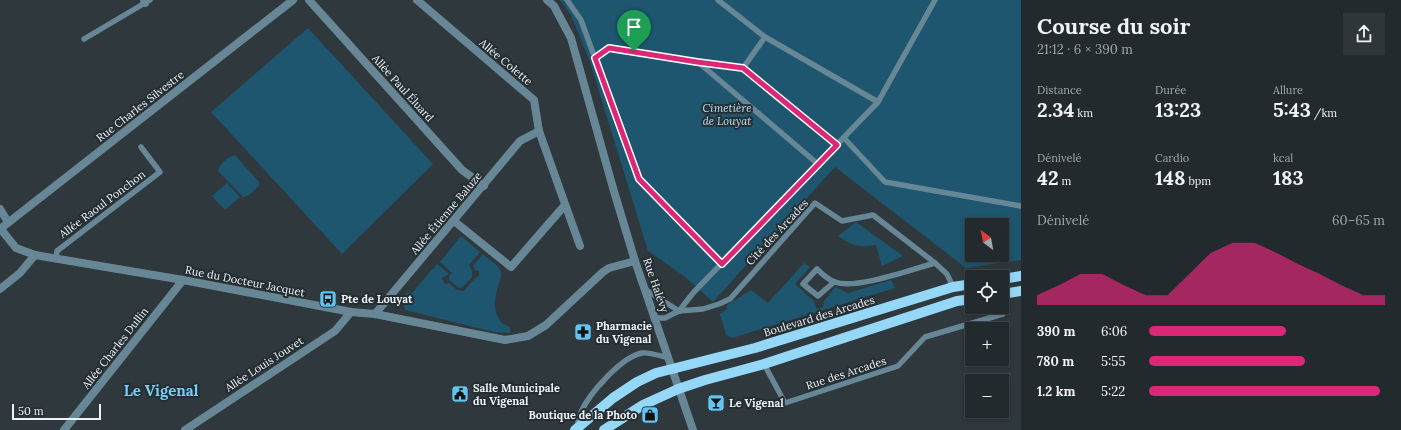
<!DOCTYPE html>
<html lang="fr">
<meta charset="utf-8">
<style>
:root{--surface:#222a2e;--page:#2e363a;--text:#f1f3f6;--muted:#a2a7aa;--line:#3f464a;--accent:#db2777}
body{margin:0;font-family:Lora,serif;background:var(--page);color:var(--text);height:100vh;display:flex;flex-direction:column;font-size:15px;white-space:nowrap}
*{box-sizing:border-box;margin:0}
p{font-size:13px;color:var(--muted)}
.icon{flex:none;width:22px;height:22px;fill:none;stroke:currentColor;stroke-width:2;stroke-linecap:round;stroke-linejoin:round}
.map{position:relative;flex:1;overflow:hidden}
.sheet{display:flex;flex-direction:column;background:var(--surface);width:380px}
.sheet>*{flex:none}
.needle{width:26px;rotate:328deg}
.buttons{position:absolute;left:965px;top:218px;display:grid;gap:8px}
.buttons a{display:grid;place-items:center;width:44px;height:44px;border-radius:0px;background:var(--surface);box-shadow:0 2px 6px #0003,0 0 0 1px var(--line);font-size:20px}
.scale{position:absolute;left:12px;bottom:10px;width:89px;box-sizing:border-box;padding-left:4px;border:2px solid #edf3f7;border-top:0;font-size:11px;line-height:14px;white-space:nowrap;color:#edf3f7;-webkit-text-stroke:3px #242e33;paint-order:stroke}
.pin{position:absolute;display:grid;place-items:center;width:34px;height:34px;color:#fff;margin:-41px -17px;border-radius:50% 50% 50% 0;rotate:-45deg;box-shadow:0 0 4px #0007}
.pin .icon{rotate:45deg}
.round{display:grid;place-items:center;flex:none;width:42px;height:42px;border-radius:0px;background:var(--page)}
.summary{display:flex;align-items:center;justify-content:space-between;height:68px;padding:0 16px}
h1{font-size:22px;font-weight:800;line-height:30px}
.figures{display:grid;grid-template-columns:repeat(3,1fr);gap:6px;height:68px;padding:4px 16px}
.figures div{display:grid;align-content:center}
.figures b{font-size:20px;font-weight:800}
.figures small{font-size:11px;font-weight:400}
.figures p{font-size:11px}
.chart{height:112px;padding:8px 16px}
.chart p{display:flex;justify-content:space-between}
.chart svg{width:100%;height:72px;margin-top:4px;fill:var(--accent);opacity:.7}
ul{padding:0 16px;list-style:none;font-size:13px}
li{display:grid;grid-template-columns:64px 48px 1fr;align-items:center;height:30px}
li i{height:10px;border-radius:5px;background:var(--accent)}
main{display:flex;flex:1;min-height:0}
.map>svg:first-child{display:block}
.green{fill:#1d566e;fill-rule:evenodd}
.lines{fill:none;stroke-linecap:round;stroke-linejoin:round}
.lane{stroke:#688796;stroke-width:5.5}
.street{stroke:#688796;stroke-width:8}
.primary{stroke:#95d7f7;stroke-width:10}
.route-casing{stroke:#fff;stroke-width:8}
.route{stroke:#db2777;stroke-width:5}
.labels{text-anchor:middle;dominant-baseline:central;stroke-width:4;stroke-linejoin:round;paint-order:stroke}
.street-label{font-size:11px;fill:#edf3f7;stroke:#242e33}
.park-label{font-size:11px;font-style:italic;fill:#b8e0f4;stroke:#242e33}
.poi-label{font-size:11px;font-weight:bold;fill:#edf3f7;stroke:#242e33;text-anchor:start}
.district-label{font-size:15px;font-weight:bold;fill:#77cdf4;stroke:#242e33}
</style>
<main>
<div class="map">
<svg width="1021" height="430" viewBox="0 0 1021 430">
<rect width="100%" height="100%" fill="#2e383d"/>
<!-- green -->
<g class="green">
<path d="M560,0H1021V260L966,268L835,167L713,302L684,276L648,251L590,62L571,15ZM972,225H1002V255H972Z"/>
<polygon points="308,28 433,164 342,254 211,112"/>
<path d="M235,155L259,182V186L249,195L243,197L218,171C220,163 228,157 235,155Z"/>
<polygon points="227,183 240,197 225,210 212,196"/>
<path d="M856,222L903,256L882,266L876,245C858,248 853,246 838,236Z"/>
<polygon points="461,236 480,252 469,265 472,270 472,277 463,287 459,288 449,280 449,276 452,273 440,262"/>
<path d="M483,254C488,259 499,265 501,272C502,278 498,285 497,290C493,303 494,323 510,327V333L494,332L405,310L404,306L407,291L411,294L437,264L449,274L442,278L445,284L449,283L457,290L464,291L475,278L479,276V271L475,270L473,266Z"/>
<polygon points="804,263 810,267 795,284 814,301 817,309 823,307 824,301 835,287 848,293 891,280 895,288 732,338 726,335 720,314 727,309 727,305 751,290 768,303"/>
</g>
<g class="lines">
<!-- lane -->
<g class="lane">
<polyline points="567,0 581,20 639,179 722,264"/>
<polyline points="718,0 765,37 878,102"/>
<polyline points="84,39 150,0"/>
<polyline points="595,58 609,47 697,62 743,68 765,37"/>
<polyline points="698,62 819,165"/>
<polyline points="743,68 837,145"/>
<polyline points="844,138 885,182 1021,206"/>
<polyline points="56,259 57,251 160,172 141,147"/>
<path d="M834,282L818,296L803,284L817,269C822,274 828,280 835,282C855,290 913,269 935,263"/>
<polyline points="646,290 679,311"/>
<polyline points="679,311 693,293 878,102 935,0"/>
<polyline points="655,318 665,318 679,311 703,309 719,304 730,299 815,203 842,221 873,215 935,263 947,274 953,287"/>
<polyline points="764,364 785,403 898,366 925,337 1003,314 1002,303"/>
<path d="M577,427C578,422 579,417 581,412C589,394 621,357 642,353C649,352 661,356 669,358"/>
</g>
<!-- street -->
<g class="street">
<polyline points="144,0 145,3"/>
<polyline points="309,0 462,170 484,186"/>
<polyline points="417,0 534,100 539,131 580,246"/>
<polyline points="547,0 554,6 571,38 613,188 635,261 693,430"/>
<polyline points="0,209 8,222"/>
<polyline points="454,221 511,267 565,205"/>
<polyline points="0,228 16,248 35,255 183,280 351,312 375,314 505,340 528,336 546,325 603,272 609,268 635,261"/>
<polyline points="0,229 293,0"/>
<polyline points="0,289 20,273 35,255"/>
<polyline points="375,314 520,141 539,131"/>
<polyline points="64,430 183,280"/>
<polyline points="185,430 335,331 351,312"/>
</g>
<!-- primary -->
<g class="primary">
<polyline points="1002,279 1021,276"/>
<polyline points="1002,294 1021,291"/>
<polyline points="575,430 613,398 637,382 656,373 755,348 953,287 972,284"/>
<polyline points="604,430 643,405 678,389 705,380 764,364 957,301 972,299"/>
</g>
</g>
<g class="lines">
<defs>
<polygon id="route" points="609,48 697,62 743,68 837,145 722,264 639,179 595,58"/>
</defs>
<!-- route casing -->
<use href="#route" class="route-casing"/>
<!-- route -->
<use href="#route" class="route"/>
</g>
<!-- icons -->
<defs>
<symbol id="bus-square" viewBox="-11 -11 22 22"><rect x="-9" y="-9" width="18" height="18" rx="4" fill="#65c4ef" stroke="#242e33"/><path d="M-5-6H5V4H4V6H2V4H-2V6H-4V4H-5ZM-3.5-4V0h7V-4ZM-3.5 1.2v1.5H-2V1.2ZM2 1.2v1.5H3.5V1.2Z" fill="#111"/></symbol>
<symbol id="pharmacy-square" viewBox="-11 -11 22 22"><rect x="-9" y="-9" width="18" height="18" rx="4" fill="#65c4ef" stroke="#242e33"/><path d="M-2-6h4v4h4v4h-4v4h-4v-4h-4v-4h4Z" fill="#111"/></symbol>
<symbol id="civic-square" viewBox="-11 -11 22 22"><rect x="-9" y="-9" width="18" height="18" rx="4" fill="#65c4ef" stroke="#242e33"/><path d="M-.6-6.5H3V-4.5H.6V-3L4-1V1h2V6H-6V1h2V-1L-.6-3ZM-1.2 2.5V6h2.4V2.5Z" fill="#111"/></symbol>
<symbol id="bar-square" viewBox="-11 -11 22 22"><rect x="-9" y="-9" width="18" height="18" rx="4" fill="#65c4ef" stroke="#242e33"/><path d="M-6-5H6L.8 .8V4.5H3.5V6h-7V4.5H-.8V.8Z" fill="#111"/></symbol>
<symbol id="shop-square" viewBox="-11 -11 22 22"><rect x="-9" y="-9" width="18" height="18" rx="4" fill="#65c4ef" stroke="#242e33"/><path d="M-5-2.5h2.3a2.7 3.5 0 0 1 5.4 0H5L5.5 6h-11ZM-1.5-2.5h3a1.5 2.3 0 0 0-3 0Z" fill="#111"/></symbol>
</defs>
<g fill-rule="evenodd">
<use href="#bus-square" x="318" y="289" width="20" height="20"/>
<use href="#pharmacy-square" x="573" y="322" width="20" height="20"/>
<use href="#civic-square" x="450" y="384" width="20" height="20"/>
<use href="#bar-square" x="706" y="393" width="20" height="20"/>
<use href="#shop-square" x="640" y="405" width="20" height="20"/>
</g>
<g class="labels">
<!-- street labels -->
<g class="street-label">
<text transform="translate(506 62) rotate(40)">Allée Colette</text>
<text transform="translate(403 88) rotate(48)">Allée Paul Éluard</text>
<text transform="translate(140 106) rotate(-38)">Rue Charles Silvestre</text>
<text transform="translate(102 204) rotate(-37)">Allée Raoul Ponchon</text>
<text transform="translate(446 213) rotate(-50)">Allée Étienne Baluze</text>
<text transform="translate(777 232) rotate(-47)">Cité des Arcades</text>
<text transform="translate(245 281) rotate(11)">Rue du Docteur Jacquet</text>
<text transform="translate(656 285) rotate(71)">Rue Halévy</text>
<text transform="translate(819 316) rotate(-17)">Boulevard des Arcades</text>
<text transform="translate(115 348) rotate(-52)">Allée Charles Dullin</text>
<text transform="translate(264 364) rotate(-33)">Allée Louis Jouvet</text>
<text transform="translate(846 373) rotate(-18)">Rue des Arcades</text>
</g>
<!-- park labels -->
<g class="park-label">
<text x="727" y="108">Cimetière<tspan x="727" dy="13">de Louyat</tspan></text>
</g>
<!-- poi labels -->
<g class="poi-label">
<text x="341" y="299">Pte de Louyat</text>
<text x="596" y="326">Pharmacie<tspan x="596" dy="13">du Vigenal</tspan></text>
<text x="473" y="388">Salle Municipale<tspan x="473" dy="13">du Vigenal</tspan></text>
<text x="729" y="403">Le Vigenal</text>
<text x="637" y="415" text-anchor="end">Boutique de la Photo</text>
</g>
<!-- district labels -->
<g class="district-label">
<text x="161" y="390">Le Vigenal</text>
</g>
</g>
</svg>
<div class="buttons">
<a><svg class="needle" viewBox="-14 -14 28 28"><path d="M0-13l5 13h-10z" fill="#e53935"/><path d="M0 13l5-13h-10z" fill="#a2a7aa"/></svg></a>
<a><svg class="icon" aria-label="locate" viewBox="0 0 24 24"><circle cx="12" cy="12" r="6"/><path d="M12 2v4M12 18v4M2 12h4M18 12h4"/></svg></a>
<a>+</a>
<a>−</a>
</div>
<div class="scale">50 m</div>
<div class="pin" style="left:634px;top:51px;background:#1e9e55"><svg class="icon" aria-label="arrive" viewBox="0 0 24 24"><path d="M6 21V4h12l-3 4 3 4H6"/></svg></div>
</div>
<section class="sheet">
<div class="summary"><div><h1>Course du soir</h1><p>21:12 · 6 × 390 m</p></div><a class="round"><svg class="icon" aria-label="share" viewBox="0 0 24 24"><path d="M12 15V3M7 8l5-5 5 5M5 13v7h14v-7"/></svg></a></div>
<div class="figures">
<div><p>Distance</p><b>2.34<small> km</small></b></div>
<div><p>Durée</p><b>13:23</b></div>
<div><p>Allure</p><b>5:43<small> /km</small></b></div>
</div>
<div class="figures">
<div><p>Dénivelé</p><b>42<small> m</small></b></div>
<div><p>Cardio</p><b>148<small> bpm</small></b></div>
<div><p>kcal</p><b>183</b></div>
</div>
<div class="chart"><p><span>Dénivelé</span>60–65 m</p>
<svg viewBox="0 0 160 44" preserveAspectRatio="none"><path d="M0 44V38L10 32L20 25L30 25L40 32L50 38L60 38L70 25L80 12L90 6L100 6L110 12L120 19L130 25L140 32L150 38L160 38V44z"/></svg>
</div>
<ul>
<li><b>390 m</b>6:06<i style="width:58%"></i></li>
<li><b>780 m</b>5:55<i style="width:66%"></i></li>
<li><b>1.2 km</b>5:22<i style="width:98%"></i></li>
</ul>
</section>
</main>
